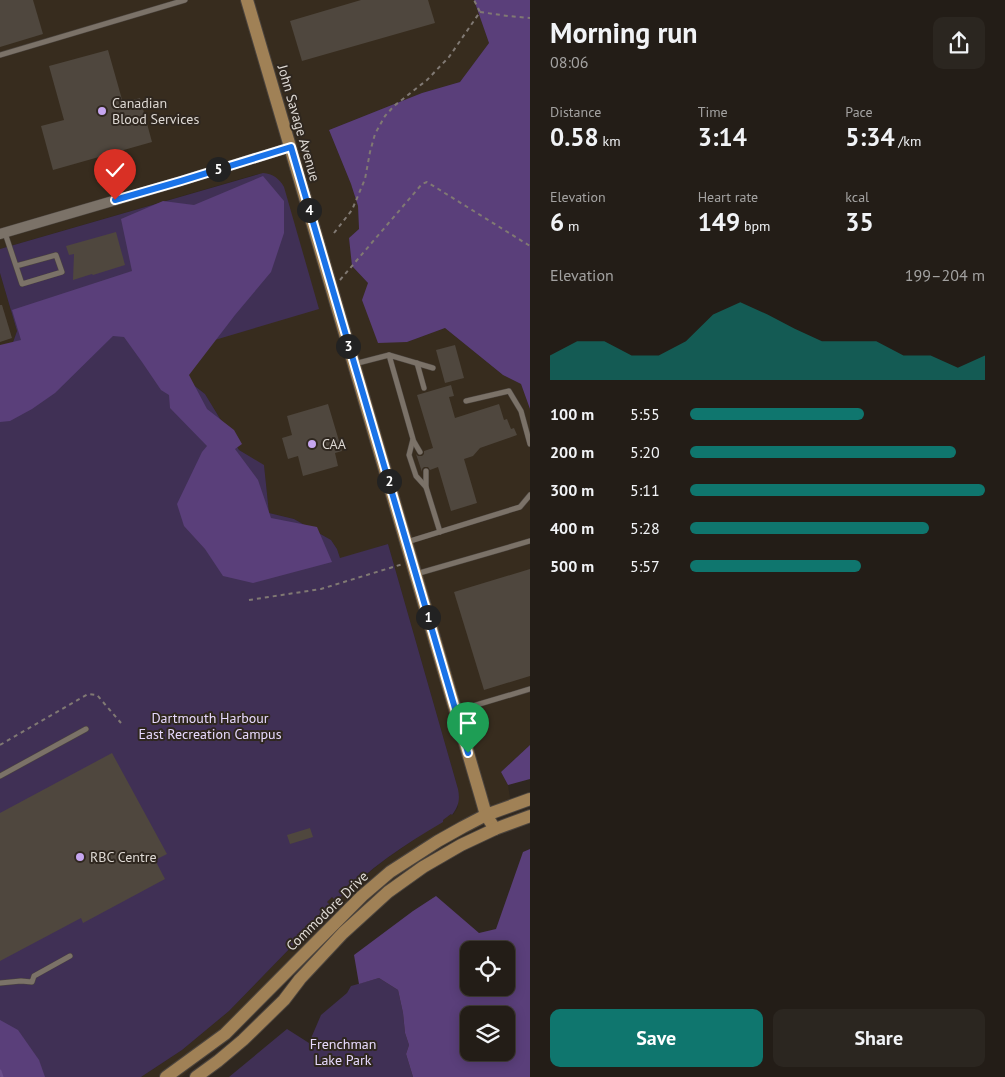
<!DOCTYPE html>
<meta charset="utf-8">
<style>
:root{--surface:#231d17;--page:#2b2620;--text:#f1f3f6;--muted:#a3a2a1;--line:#403b36;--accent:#0f766e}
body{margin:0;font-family:"PT Sans",sans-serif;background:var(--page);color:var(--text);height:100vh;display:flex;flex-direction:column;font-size:19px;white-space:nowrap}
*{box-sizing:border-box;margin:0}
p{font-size:16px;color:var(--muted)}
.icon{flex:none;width:28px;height:28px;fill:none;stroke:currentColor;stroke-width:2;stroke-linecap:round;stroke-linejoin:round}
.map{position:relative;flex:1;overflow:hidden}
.drawer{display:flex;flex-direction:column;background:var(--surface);width:475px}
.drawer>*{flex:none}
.fabs{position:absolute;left:460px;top:941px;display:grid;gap:10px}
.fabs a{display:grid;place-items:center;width:55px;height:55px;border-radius:10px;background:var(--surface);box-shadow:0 2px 12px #0003,0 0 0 1px var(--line);font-size:25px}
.pin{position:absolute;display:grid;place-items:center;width:42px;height:42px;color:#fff;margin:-51px -21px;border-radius:50% 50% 50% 0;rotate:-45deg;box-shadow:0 0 5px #0007}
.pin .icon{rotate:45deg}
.km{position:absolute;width:25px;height:25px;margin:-12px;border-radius:50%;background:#222;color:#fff;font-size:14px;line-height:25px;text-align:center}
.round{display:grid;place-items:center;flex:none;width:52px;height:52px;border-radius:10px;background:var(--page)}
.overview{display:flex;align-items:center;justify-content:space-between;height:85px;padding:0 20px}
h1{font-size:28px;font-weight:700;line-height:38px}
.metrics{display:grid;grid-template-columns:repeat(3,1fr);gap:8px;height:85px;padding:5px 20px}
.metrics div{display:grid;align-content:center}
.metrics b{font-size:25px;font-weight:700}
.metrics small{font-size:14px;font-weight:400}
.metrics p{font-size:14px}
.chart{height:140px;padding:10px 20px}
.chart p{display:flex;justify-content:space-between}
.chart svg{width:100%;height:90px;margin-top:5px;fill:var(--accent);opacity:.7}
.action{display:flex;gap:10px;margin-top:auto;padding:10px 20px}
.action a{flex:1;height:58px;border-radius:10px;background:var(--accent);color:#fff;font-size:20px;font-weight:700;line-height:58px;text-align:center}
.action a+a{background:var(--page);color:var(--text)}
ul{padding:0 20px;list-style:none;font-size:16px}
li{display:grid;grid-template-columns:80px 60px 1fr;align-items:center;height:38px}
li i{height:12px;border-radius:6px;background:var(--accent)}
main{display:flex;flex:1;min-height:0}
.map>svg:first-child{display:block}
.built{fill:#372c1e}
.green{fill:#403055}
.forest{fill:#5a3f7a;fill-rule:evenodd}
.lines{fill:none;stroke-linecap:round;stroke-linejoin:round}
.stream{stroke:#694e8a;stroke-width:3}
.building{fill:#4f473e}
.lane-casing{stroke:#4b443e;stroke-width:6}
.street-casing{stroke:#4b443e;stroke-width:11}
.secondary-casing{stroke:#4b443e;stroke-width:14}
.path{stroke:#807973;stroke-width:2;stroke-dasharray:4 4;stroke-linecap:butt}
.lane{stroke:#7b7268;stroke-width:5}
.street{stroke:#7b7268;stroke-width:10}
.secondary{stroke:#a08156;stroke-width:12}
.route-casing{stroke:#fff;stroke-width:10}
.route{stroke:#1a73e8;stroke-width:6}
.poi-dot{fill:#c6a6f0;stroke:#2f271f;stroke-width:2}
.labels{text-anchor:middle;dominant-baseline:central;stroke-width:4;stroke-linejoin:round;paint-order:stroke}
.poi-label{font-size:14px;fill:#ded9d4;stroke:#2f271f;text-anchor:start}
.street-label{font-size:14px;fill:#ded9d4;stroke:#2f271f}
.park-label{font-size:14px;fill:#e7d9fd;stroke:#2f271f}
</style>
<main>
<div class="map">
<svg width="530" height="1077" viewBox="0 0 530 1077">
<rect width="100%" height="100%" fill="#2f271f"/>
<!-- built -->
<g class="built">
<polygon points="0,0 474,0 489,43 460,82 422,93 329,130 351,184 358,206 359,229 349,238 352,266 368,283 407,342 445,328 503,375 521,384 530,409 530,745 501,772 508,785 512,810 413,862 182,1077 141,1077 182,1050 229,1011 331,906 327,902 332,897 336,901 362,878 386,859 451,814 453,815 458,807 458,789 388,544 340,559 337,549 331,540 294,519 269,513 264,466 239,450 205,394 178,373 258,174 0,249"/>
<polygon points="0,273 17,331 11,348 0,348"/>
</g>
<!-- green -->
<g class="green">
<path d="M263,173C273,174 279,178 284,187L319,309L171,353L178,373L205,394L239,450L264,465L269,513L294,519L331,540L337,549L340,558L388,544L458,789C460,799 459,806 452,815L451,814L443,820V822C424,833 405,845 387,858C369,871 353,886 336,901L332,897L327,902L331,906L229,1011L182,1050L141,1077H0V348H11L17,331L0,273V249Z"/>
<polygon points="379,978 398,990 403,1013 405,1033 409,1045 406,1054 413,1077 229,1077 287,1029 309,1043 321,1015 347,993 351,986"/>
</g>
<!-- forest -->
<g class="forest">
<polygon points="474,0 530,0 530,409 521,384 503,375 445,328 407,342 378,343 362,300 368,283 352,266 349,238 359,229 358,206 351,184 329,130 422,93 460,82 489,43"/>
<polygon points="263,176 284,201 284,233 271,272 235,315 189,375 207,409 234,430 242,444 235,449 258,480 271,518 317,527 332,562 253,583 223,576 205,549 184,526 177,504 202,452 207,446 170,408 169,395 161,390 142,362 124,337 113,336 55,393 32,409 10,421 0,422 0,345 21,340 12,310 132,271 121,219 163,201 194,205"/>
<polygon points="530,745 530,779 508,785 501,772"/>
<path d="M530,849V1077H413L406,1054L409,1045L405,1033L403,1013L398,990L379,978L359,984L354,955L413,911L436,896L479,933L496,929L523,852ZM469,950H506V988H469ZM469,1015H506V1052H469Z"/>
<polygon points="0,1020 18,1030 39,1060 45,1077 0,1077"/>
</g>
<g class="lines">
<!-- stream -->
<polyline class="stream" points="0,1071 2,1077"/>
</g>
<!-- building -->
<g class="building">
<polygon points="0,0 33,0 43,34 0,47"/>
<polygon points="361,0 428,0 435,23 302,61 290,21"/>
<polygon points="108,50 123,103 140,98 152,142 53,170 41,126 64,120 49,66"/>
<polygon points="116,232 125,265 93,275 92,274 73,280 74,254 69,255 66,246"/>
<polygon points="0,305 2,305 12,338 0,342"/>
<polygon points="455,345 464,378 445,383 436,350"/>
<polygon points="451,385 454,396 449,397 455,418 499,404 504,420 507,419 511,429 514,428 517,435 480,448 473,456 464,459 477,503 451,511 438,467 430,470 428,467 424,467 422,469 422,472 416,454 418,456 422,456 424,454 424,451 433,448 417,395"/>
<polygon points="328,404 342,451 335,453 338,466 303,476 298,456 288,459 282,438 292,435 287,416"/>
<polygon points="530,569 530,676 484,690 454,592"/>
<polygon points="112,753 167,854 155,860 165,879 83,923 81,918 0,961 0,813"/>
<polygon points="310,828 313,837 290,844 287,835"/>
</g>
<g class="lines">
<defs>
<g id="lane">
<polyline points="0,55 185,0"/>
<polyline points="5,233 22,284 62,272 56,255 16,266"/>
<polyline points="417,363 424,388"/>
<polyline points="354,364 389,355"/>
<polyline points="433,368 389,355 413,439 409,455 416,476 426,487 440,532"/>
<polyline points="466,401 509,391 521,411 530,444"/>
<polyline points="413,440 420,452"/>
<polyline points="426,471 426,487"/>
<polyline points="407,542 520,507 530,495"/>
<polyline points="416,574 530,541"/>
<polyline points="456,711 530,689"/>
<polyline points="0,776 86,729"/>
<polyline points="0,983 21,981 32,982 34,976 70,956"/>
</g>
<polyline id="street" points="0,234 181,181 291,147"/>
<g id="secondary">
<polyline points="247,0 480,794 486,815 495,829"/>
<polyline points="166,1077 225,1034 362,896 390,872 438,841 463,827 486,815 530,799"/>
<polyline points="196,1077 218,1061 243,1040 284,1000 300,979 343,933 388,892 423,867 461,845 495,829 530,816"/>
</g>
</defs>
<!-- lane casing -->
<use href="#lane" class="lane-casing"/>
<!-- street casing -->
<use href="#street" class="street-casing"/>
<!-- secondary casing -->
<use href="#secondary" class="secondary-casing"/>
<!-- path -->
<g class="path">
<polyline points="480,12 508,16 530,18"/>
<polyline points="334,233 352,210 365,179 370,152 375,134 385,116 394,106 427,80 449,57 480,12 474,0"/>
<polyline points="340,280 422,184 427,182 530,246"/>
<polyline points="249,600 321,589 403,564"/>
<polyline points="0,745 88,694 97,695 121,723"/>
</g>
<!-- lane -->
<use href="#lane" class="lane"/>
<!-- street -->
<use href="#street" class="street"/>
<!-- secondary -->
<use href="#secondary" class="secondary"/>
</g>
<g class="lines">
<defs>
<polyline id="route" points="115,200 181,181 291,147 468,753"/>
</defs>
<!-- route casing -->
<use href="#route" class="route-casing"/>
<!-- route -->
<use href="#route" class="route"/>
</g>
<!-- markers -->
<g class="poi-dot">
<circle cx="102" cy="111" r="5"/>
<circle cx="312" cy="444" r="5"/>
<circle cx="80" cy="857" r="5"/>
</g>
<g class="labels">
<!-- poi labels -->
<g class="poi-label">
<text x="112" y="103">Canadian<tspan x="112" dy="16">Blood Services</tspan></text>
<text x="322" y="444">CAA</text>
<text x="90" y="857">RBC Centre</text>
</g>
<!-- street labels -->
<g class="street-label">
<text transform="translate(299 123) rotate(74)">John Savage Avenue</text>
<text transform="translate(327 911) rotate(-44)">Commodore Drive</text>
</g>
<!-- park labels -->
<g class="park-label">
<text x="210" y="718">Dartmouth Harbour<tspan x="210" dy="16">East Recreation Campus</tspan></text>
<text x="343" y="1044">Frenchman<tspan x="343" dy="16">Lake Park</tspan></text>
</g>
</g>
</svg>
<div class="fabs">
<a><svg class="icon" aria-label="locate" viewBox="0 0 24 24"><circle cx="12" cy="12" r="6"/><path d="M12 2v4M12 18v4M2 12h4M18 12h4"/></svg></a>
<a><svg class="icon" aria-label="layers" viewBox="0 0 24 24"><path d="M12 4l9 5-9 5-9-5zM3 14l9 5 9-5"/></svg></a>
</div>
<div class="pin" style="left:468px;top:753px;background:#1e9e55"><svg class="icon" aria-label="arrive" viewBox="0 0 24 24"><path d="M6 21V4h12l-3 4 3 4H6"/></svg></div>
<div class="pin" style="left:115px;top:200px;background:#d93025"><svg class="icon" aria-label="check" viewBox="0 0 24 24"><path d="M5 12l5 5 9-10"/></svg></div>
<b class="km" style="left:428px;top:617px">1</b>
<b class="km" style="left:389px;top:481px">2</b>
<b class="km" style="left:348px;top:346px">3</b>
<b class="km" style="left:309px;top:210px">4</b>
<b class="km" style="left:218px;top:169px">5</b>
</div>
<section class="drawer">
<div class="overview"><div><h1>Morning run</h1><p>08:06</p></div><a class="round"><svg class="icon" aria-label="share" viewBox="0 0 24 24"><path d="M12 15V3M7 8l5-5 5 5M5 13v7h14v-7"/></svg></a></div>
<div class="metrics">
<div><p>Distance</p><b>0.58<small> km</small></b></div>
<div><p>Time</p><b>3:14</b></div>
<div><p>Pace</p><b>5:34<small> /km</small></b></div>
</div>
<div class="metrics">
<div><p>Elevation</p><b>6<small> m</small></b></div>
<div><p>Heart rate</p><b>149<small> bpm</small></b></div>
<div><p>kcal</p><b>35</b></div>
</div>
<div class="chart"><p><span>Elevation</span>199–204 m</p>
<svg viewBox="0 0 160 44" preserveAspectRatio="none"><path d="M0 44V32L10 25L20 25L30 32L40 32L50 25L60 12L70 6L80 12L90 19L100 25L110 25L120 25L130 32L140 32L150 38L160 32V44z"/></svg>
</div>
<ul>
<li><b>100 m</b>5:55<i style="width:59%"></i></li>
<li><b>200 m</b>5:20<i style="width:90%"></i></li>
<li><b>300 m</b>5:11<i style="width:100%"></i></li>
<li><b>400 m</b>5:28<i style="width:81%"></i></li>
<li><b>500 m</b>5:57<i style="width:58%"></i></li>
</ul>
<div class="action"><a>Save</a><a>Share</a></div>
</section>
</main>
